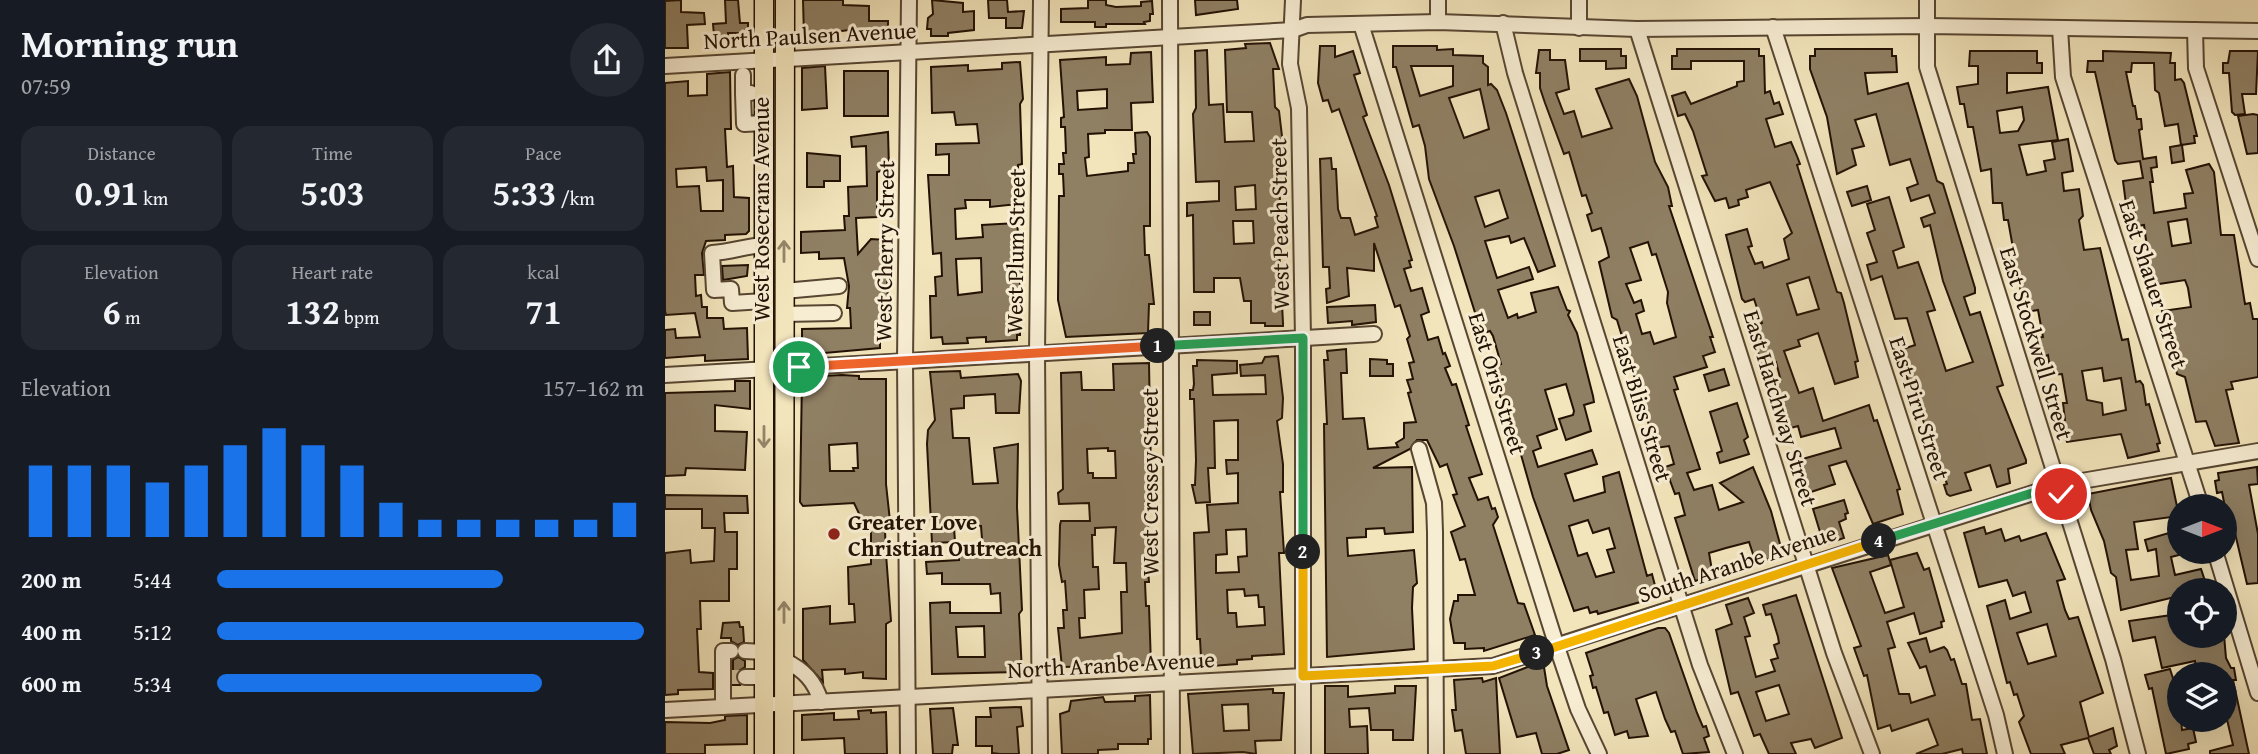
<!DOCTYPE html>
<meta charset="utf-8">
<style>
:root{--surface:#171b24;--page:#242831;--text:#f1f3f6;--muted:#9ea1a6;--accent:#1a73e8}
body{margin:0;font-family:"Gentium Book Plus",serif;background:var(--page);color:var(--text);height:100vh;display:flex;flex-direction:column;font-size:26px;white-space:nowrap}
*{box-sizing:border-box;margin:0}
p{font-size:23px;color:var(--muted)}
.icon{flex:none;width:38px;height:38px;fill:none;stroke:currentColor;stroke-width:2;stroke-linecap:round;stroke-linejoin:round}
.map{position:relative;flex:1;overflow:hidden}
.side{display:flex;flex-direction:column;background:var(--surface);width:665px}
.side>*{flex:none}
.needle{width:46px;rotate:90deg}
.tools{position:absolute;left:1502px;top:494px;display:grid;gap:14px}
.tools a{display:grid;place-items:center;width:70px;height:70px;border-radius:50%;background:var(--surface);box-shadow:0 7px 28px #0002;font-size:35px}
.pin{position:absolute;display:grid;place-items:center;width:60px;height:60px;color:#fff;margin:-30px;border:4px solid #fff;border-radius:50%;box-shadow:0 2px 7px #0007}
.km{position:absolute;width:35px;height:35px;margin:-18px;border-radius:50%;background:#222;color:#fff;font-size:19px;line-height:35px;text-align:center}
.round{display:grid;place-items:center;flex:none;width:74px;height:74px;border-radius:37px;background:var(--page)}
.headline{display:flex;align-items:center;justify-content:space-between;height:119px;padding:0 21px}
h1{font-size:38px;font-weight:800;line-height:52px}
.metrics{display:grid;grid-template-columns:repeat(3,1fr);gap:10px;height:119px;padding:7px 21px}
.metrics div{display:grid;align-content:center;border-radius:18px;background:var(--page);text-align:center}
.metrics b{font-size:35px;font-weight:800}
.metrics small{font-size:19px;font-weight:400}
.metrics p{font-size:19px}
.chart{height:196px;padding:14px 21px}
.chart p{display:flex;justify-content:space-between}
.chart svg{width:100%;height:126px;margin-top:7px;stroke:var(--accent);stroke-width:6}
ul{padding:0 21px;list-style:none;font-size:23px}
li{display:grid;grid-template-columns:112px 84px 1fr;align-items:center;height:52px}
li i{height:18px;border-radius:9px;background:var(--accent)}
main{display:flex;flex:1;min-height:0}
.map>svg:first-child{display:block}
.building{fill:#8f7f63;stroke:#231204;stroke-width:2;fill-rule:evenodd}
.lines{fill:none;stroke-linecap:round;stroke-linejoin:round}
.minor-tunnel{stroke:#d3c4a0;stroke-width:14;stroke-dasharray:14 7;stroke-linecap:butt}
.minor-casing{stroke:#574632;stroke-width:18}
.major-casing{stroke:#231204;stroke-width:21}
.minor{stroke:#f7edd3;stroke-width:14}
.major{stroke:#f2e4bb;stroke-width:18}
.oneway{stroke:#958669}
.split-1-casing{stroke:#fff;stroke-width:14}
.split-2-casing{stroke:#fff;stroke-width:14}
.split-3-casing{stroke:#fff;stroke-width:14}
.split-4-casing{stroke:#fff;stroke-width:14}
.split-5-casing{stroke:#fff;stroke-width:14}
.split-1{stroke:#f0652b;stroke-width:9}
.split-2{stroke:#22a559;stroke-width:9}
.split-3{stroke:#f5b400;stroke-width:9}
.split-4{stroke:#f5b400;stroke-width:9}
.split-5{stroke:#22a559;stroke-width:9}
.poi-dot{fill:#8f2418;stroke:#f7edd3;stroke-width:2.5}
.labels{text-anchor:middle;dominant-baseline:central;stroke-width:6;stroke-linejoin:round;paint-order:stroke}
.street-label{font-size:23px;fill:#231204;stroke:#f7edd3}
.poi-label{font-size:23px;font-weight:bold;fill:#231204;stroke:#f7edd3;text-anchor:start}
</style>
<main>
<section class="side">
<div class="headline"><div><h1>Morning run</h1><p>07:59</p></div><a class="round"><svg class="icon" aria-label="share" viewBox="0 0 24 24"><path d="M12 15V3M7 8l5-5 5 5M5 13v7h14v-7"/></svg></a></div>
<div class="metrics">
<div><p>Distance</p><b>0.91<small> km</small></b></div>
<div><p>Time</p><b>5:03</b></div>
<div><p>Pace</p><b>5:33<small> /km</small></b></div>
</div>
<div class="metrics">
<div><p>Elevation</p><b>6<small> m</small></b></div>
<div><p>Heart rate</p><b>132<small> bpm</small></b></div>
<div><p>kcal</p><b>71</b></div>
</div>
<div class="chart"><p><span>Elevation</span>157–162 m</p>
<svg viewBox="0 0 160 44" preserveAspectRatio="none"><path d="M5 44V19M15 44V19M25 44V19M35 44V25M45 44V19M55 44V12M65 44V6M75 44V12M85 44V19M95 44V32M105 44V38M115 44V38M125 44V38M135 44V38M145 44V38M155 44V32"/></svg>
</div>
<ul>
<li><b>200 m</b>5:44<i style="width:67%"></i></li>
<li><b>400 m</b>5:12<i style="width:100%"></i></li>
<li><b>600 m</b>5:34<i style="width:76%"></i></li>
</ul>
</section>
<div class="map">
<svg width="1593" height="754" viewBox="0 0 1593 754">
<rect width="100%" height="100%" fill="#f2e4bb"/>
<filter id="stains"><feTurbulence type="fractalNoise" baseFrequency=".00286" numOctaves="4"/><feColorMatrix values="0 0 0 0 .2 0 0 0 0 .09 0 0 0 0 .02 0 0 0 .5 -.17"/></filter>
<radialGradient id="worn" r=".72"><stop offset=".6" stop-color="#630" stop-opacity="0"/><stop offset="1" stop-color="#630" stop-opacity=".3"/></radialGradient>
<!-- building -->
<g class="building">
<polygon points="16,0 16,12 39,13 40,24 22,25 23,48 0,48 0,1"/>
<polygon points="60,0 73,0 75,23 83,23 83,33 63,33 64,45 50,46 48,24 61,23"/>
<polygon points="138,0 178,0 178,5 204,6 204,21 223,21 223,36 203,36 203,32 184,30 139,36"/>
<polygon points="267,0 298,3 298,12 309,11 309,30 283,33 283,36 266,36 266,29 262,29 263,18 268,14"/>
<polygon points="323,0 342,0 343,12 359,11 357,28 341,28 341,18 324,18"/>
<polygon points="423,0 441,0 441,5 451,7 476,6 476,2 487,1 488,14 485,14 485,21 479,22 480,24 441,24 441,27 430,27 430,22 396,22 396,9 423,8"/>
<polygon points="530,0 572,0 573,9 531,15"/>
<path d="M605,43L614,69H608L610,107L614,111L619,153V181L614,185L617,232L614,247L618,323V326H600V323H586V301H579L575,278H549V292H529L528,215L522,216V203L554,201V181L531,182L528,114L531,108L530,51L542,50L544,105L558,104L560,142L589,141L587,112H562L560,50L581,48L580,44ZM590,185L591,209L571,210L570,187ZM568,221H588L589,243L569,244Z"/>
<polygon points="655,46 670,46 670,57 688,51 695,73 689,75 702,115 698,117 724,185 747,260 744,261 746,267 739,269 746,291 757,288 764,312 756,315 763,340 773,337 778,354 780,353 785,366 780,368 787,385 791,384 804,425 801,426 817,474 804,478 813,500 823,497 827,509 830,508 833,517 828,525 850,594 853,603 859,604 870,635 819,651 819,648 800,649 800,643 789,643 785,619 789,601 793,601 793,595 810,595 800,559 795,560 786,532 800,526 788,495 792,494 782,464 775,467 762,440 752,440 745,449 708,468 747,467 748,532 720,534 719,528 701,529 701,537 682,538 683,556 749,550 752,583 748,587 747,608 749,649 662,657 659,424 662,424 659,360 663,360 662,351 681,349 682,373 676,373 678,419 699,418 703,449 733,447 731,443 739,438 739,423 751,422 743,393 746,392 742,380 748,379 744,363 749,362 742,339 745,336 735,305 730,307 709,243 709,271 682,268 684,296 662,303 661,289 665,288 664,267 658,267 655,159 666,158 667,169 671,169 673,209 676,218 685,218 690,235 713,227 710,217 712,216 674,109 667,112 663,100 658,101 653,83"/>
<path d="M728,46H772V50L788,49V55L818,56V63L823,67V85L826,84L832,90L841,113L890,266L873,272L859,238L846,243L844,236L820,241L832,278L864,267L868,279L833,290L843,318L852,314L853,318L871,312L866,293L893,287L902,310L905,311L903,315L912,333L928,396L929,402L919,405L926,431L901,440L894,419L908,415L909,411L901,384L880,390L892,429L872,436L876,448L868,451L873,467L927,450L932,464L900,474L909,501L940,492L938,477L954,472L982,576L987,574L993,597L933,614L932,611L925,613L923,607L909,611L868,497L845,416L842,417L827,371V366L836,364L828,336L825,331L819,333L815,322H813L789,246L764,179L760,146L754,125L748,127L731,67H728ZM746,66H788V86L755,96ZM815,89L824,129L799,138L784,98ZM834,190L843,218L820,227L810,197ZM923,520L928,533L944,528L950,548L942,550L949,572L931,577L922,553L913,556L904,526Z"/>
<polygon points="915,49 956,49 956,56 961,56 961,68 941,69 941,61 915,61"/>
<path d="M1012,49H1094V56H1099L1100,93L1105,91L1109,104L1114,102L1118,114L1101,119L1110,147L1126,142L1132,156L1135,164L1132,165L1172,292L1176,293L1179,303L1193,361L1190,362L1193,377L1170,384L1153,333L1133,340L1135,346L1119,351L1134,393L1148,388L1158,421L1204,405L1209,421L1212,420L1235,489L1232,490L1238,514L1208,524L1181,461L1164,466L1170,484L1143,493L1134,460L1176,448L1170,428L1136,437L1133,426L1122,429L1119,418L1123,417L1116,395L1111,397L1107,384L1116,381L1111,362L1097,366L1085,326L1097,323L1089,299L1080,302L1077,299L1061,235L1082,229L1087,246L1083,247L1090,264L1097,262L1099,268L1124,259L1119,239L1127,233L1105,182L1081,190L1083,197L1073,200L1074,205L1064,208L1061,198L1050,201L1037,176L1042,175L1028,131L1020,114L1013,116L1007,96L1020,92L1026,104L1072,86V82L1079,81V61H1026V69H1007V56H1012ZM1144,277L1154,309L1132,315L1122,284Z"/>
<polygon points="1150,49 1227,49 1227,56 1231,56 1232,72 1200,73 1203,94 1243,83 1272,181 1278,184 1310,288 1310,293 1299,297 1305,315 1315,312 1338,385 1332,387 1361,460 1361,463 1343,469 1345,483 1332,487 1325,465 1300,473 1306,490 1285,496 1282,494 1279,485 1282,484 1232,351 1250,345 1242,318 1230,319 1217,276 1206,280 1202,265 1212,262 1202,233 1210,230 1202,204 1224,197 1239,247 1228,251 1233,268 1253,262 1270,310 1262,312 1281,371 1308,362 1278,281 1265,225 1259,227 1256,218 1270,213 1264,195 1246,201 1242,188 1253,184 1245,159 1225,165 1211,114 1190,120 1199,146 1187,149 1191,165 1172,174 1162,117 1145,69 1145,56 1150,56"/>
<path d="M874,50H885V60H900L904,89L891,93L899,114L909,111L917,137L947,128L931,89L964,79L972,96L990,162L1003,187L1007,206H1004L1048,337H1045L1050,352L1038,356L1042,367L1009,377L1013,389L1009,390L1035,469L1022,473L1029,490L1047,485L1054,510L1078,502L1055,483L1088,467L1106,511L1118,555L1091,563L1084,542L1061,548L1044,553L1048,576L1030,581L1010,518L1020,515L1014,493L1010,494L1000,467L1009,464L1004,446L991,448L952,320L947,317L934,262L944,257L942,248L936,228L927,231L922,215L927,213L921,195L917,196L904,152L899,154L880,103L875,88V73H871ZM983,242L987,255L991,254L1003,292L1002,303L1011,337L989,344L985,332L977,334L971,314L979,311L976,300L969,303L961,284L976,280L965,248Z"/>
<path d="M1305,51H1372V63H1377V73H1342V93L1383,87L1393,140L1354,145L1362,175L1381,171L1379,161L1390,159L1387,142L1403,139L1408,171L1397,173L1399,191L1414,189L1418,216L1414,220L1419,250L1435,248L1457,340L1463,339L1471,382L1475,381L1478,385L1481,405L1484,404L1495,443L1492,444L1494,451L1463,458L1456,434L1402,442L1395,421L1400,420L1398,403H1402L1397,374L1386,375L1383,355L1376,357L1373,338L1378,337L1373,310L1362,312L1358,304L1343,220H1339L1337,203H1328L1326,169L1316,171L1308,127H1303L1299,104H1295L1292,87L1313,84V66H1304ZM1357,107L1359,120L1353,131L1335,133L1332,111ZM1437,368L1439,381L1456,378L1461,410L1438,415L1437,403L1422,400L1417,371Z"/>
<path d="M1438,51L1506,53L1505,63H1510V80L1516,79L1519,83L1532,136H1529L1530,143L1516,145L1513,124L1500,126L1494,93L1490,90L1489,63H1467L1466,72H1461L1468,106H1470L1472,119H1476L1477,129L1474,130L1478,159L1491,157L1492,167L1486,168L1488,182H1485L1489,213L1521,208L1519,194L1528,193L1521,170L1544,164L1549,172L1556,235H1569L1580,304L1585,303L1588,319H1593V377L1566,382L1568,389L1561,390L1574,443L1550,446L1541,421L1531,422L1520,377L1512,374L1497,311L1526,307L1523,288L1520,280L1487,285L1479,225L1472,226L1469,206L1461,204L1458,181L1478,178L1475,161L1453,164L1450,160L1430,72H1422L1423,61H1438ZM1522,219L1526,243L1507,246L1503,222Z"/>
<polygon points="1565,51 1593,51 1591,94 1577,94 1580,114 1570,115 1567,112 1564,73 1558,73 1558,63 1563,63"/>
<path d="M486,52L488,102L466,103L467,130H440V133L423,134L424,157L420,158L422,176L463,171V163H469L468,154H471L470,133L482,132L485,137V226H479L480,255H484L489,304H484L483,333L401,337L393,300L394,196H399L398,174H394V164H399L398,153H401L400,127H396V118L399,117L395,60L441,57V65L465,64L466,53ZM442,89V108L413,110L412,91Z"/>
<path d="M355,62L358,99L355,104L357,164L353,165L354,204L325,207V200H300L301,208L290,209L291,239L318,237L317,225L352,223L358,282H355V335H352V340L321,342V337L302,338L303,343L278,344L277,337L266,338L265,296H271L270,277L277,276L276,253L268,254L263,175H284V154L271,155V144L314,143L312,124L291,125L289,112L267,113L266,67L303,65V71L337,69V63ZM316,258L317,292L293,295L291,259Z"/>
<polygon points="160,66 162,108 137,110 137,68"/>
<rect x="179" y="71" width="44" height="45"/>
<path d="M65,72L66,129H60L62,167L68,166L69,197L84,198V231L81,234L60,235V240L41,241L37,253L39,275H30L31,296L36,295L37,307H42V318H58L59,329L82,328L83,359L40,361V355L0,358V330L10,329L11,338L35,337L30,313L1,315L0,311V83L23,81V96L42,95V74ZM41,167L42,181L58,180V211H36L34,186L12,187L11,169Z"/>
<polygon points="1588,114 1593,115 1593,153 1582,154 1573,116"/>
<polygon points="223,132 224,169 212,172 212,217 191,218 193,254 206,239 221,240 223,307 219,307 222,338 215,338 215,348 137,355 137,329 186,328 185,308 182,308 184,286 179,258 154,259 154,252 136,253 136,232 180,230 179,216 184,216 183,187 202,186 201,146 187,147 186,137"/>
<polygon points="1517,145 1519,161 1507,163 1505,147"/>
<polygon points="142,153 175,156 175,181 159,181 159,187 142,187"/>
<polygon points="1202,186 1206,200 1187,206 1182,192"/>
<polygon points="83,265 82,276 58,280 57,266"/>
<polygon points="710,305 711,322 687,325 687,321 663,323 662,307"/>
<rect x="529" y="312" width="16" height="13"/>
<path d="M613,356L618,398L617,418L612,421L618,464V492H615L619,553H614L619,654L587,656V659L572,660V664L547,666V657L536,658L535,639H532L529,533L544,532L542,505L573,503V473L562,474L561,460H573V420L549,421L550,468H543L545,502L531,503L527,485H530L531,460L529,399H525V390H528L529,384L528,366H532V360L572,361V373L547,375L548,395L601,394L600,375L576,376L575,365L597,363L600,357ZM581,529L582,556L573,557L574,572L551,573V555L562,554L561,530ZM579,589L580,596L593,595L594,607H599L600,625L572,627L571,613H563L562,590Z"/>
<polygon points="705,359 722,360 722,364 728,364 728,376 705,376"/>
<path d="M484,363L486,474H482L483,502H480L486,548L482,556L484,582H480L481,606H484L486,665L397,667L393,628H399L398,610H402L400,581L397,582L394,565L395,525L396,521H425L424,503L394,504L393,493L398,489L396,373L416,372L417,390H449L448,364ZM443,448V451H450L451,478H428V473H423L422,449ZM451,527L449,563H461L462,592H456L457,633L415,638L414,618H420L419,590L434,589L433,567H428L427,535H430V528Z"/>
<polygon points="1059,369 1064,385 1044,391 1039,375"/>
<path d="M295,371L296,378L353,374L356,381L354,413H331L330,394L299,396V408L286,409L288,438H304L308,484L333,483L329,448L353,444L352,507L357,610L354,614L357,672L267,674L265,603L285,602V613H336L335,593L326,594L325,584H277V573L262,574L261,562L294,560V555L318,552L316,526L289,527L290,542L267,543L262,444L263,430L270,420L265,372ZM319,626L320,657H293L291,627Z"/>
<path d="M177,375L194,376V379H221V484L225,521V531H220L221,554L226,621L221,624V679L198,678V672L180,674V669L157,670L158,682L138,660V609L165,606V624L190,622L189,604H184L183,567L206,564V522H198L189,503L138,506L135,502L137,377ZM192,443L193,468H188L189,471H165L164,445Z"/>
<polygon points="70,381 85,381 85,409 50,405 50,431 82,432 80,470 21,468 20,475 0,476 0,393 70,391"/>
<polygon points="1072,403 1083,437 1079,440 1084,454 1055,463 1052,453 1057,451 1045,412"/>
<polygon points="1592,467 1593,484 1584,485 1593,534 1593,583 1582,584 1569,529 1564,528 1557,492 1552,493 1550,481 1554,480 1553,473"/>
<polygon points="1506,478 1514,516 1469,522 1473,549 1461,550 1466,580 1494,576 1491,549 1483,551 1480,540 1514,530 1514,555 1506,557 1510,575 1536,569 1540,581 1536,583 1538,590 1514,590 1514,596 1456,610 1451,577 1446,573 1439,541 1426,510 1423,494"/>
<polygon points="0,495 82,496 83,513 59,513 60,532 72,532 72,569 64,569 64,601 35,601 36,629 32,629 34,672 48,673 48,689 13,690 13,694 0,695 0,553 25,550 26,563 49,561 50,528 37,528 37,509 0,509"/>
<polygon points="1179,500 1183,513 1180,514 1181,519 1174,522 1179,538 1159,545 1148,509"/>
<path d="M1319,527L1321,534L1336,529L1340,541L1354,536L1356,541L1381,533L1400,579L1392,581L1400,610L1404,619L1413,617L1438,693L1415,702L1424,737L1448,728L1452,746L1444,750L1446,754H1429L1423,738L1396,745L1400,754H1366L1354,722L1359,716L1352,694L1349,695L1345,682L1342,683L1322,606L1340,600L1345,619L1366,612L1360,592L1348,596L1342,580L1314,587L1299,533ZM1382,624L1391,656L1363,664L1352,633Z"/>
<polygon points="1252,553 1259,570 1264,568 1279,621 1276,622 1277,627 1255,634 1249,613 1222,622 1230,647 1223,649 1234,694 1244,694 1246,703 1270,695 1261,666 1255,668 1243,643 1261,638 1265,652 1279,647 1282,650 1286,660 1289,659 1297,684 1301,684 1307,720 1315,719 1322,754 1298,754 1297,749 1277,754 1251,754 1273,745 1263,719 1227,731 1225,725 1213,729 1202,675 1199,676 1189,648 1196,646 1167,568 1223,555 1226,565 1205,572 1220,613 1239,607 1225,560"/>
<path d="M1131,595L1177,738L1150,748L1146,739L1126,743L1131,754H1104L1095,734L1089,736L1073,692L1066,694L1051,630L1067,624L1061,605L1083,598L1089,613L1079,617L1085,636L1080,637L1091,677L1110,671L1106,660L1113,658L1109,645L1114,643L1113,637L1106,614L1101,615L1098,605ZM1114,685L1124,714L1101,721L1091,692Z"/>
<polygon points="1514,614 1514,635 1559,635 1561,658 1566,668 1569,668 1571,680 1568,680 1584,754 1545,754 1545,751 1568,745 1559,707 1559,674 1550,674 1549,667 1531,669 1530,661 1497,668 1490,637 1468,641 1464,621"/>
<polygon points="74,622 75,627 78,627 79,642 73,645 66,641 66,638 56,638 58,623"/>
<polygon points="993,628 1000,628 1004,633 1032,713 1038,727 1041,726 1044,736 1039,738 1044,752 1018,754 1010,731 1006,732 1000,719 991,692 971,699 983,736 964,738 962,731 950,735 943,712 939,713 931,687 928,688 925,676 928,675 921,653"/>
<polygon points="73,657 80,661 80,667 71,673 75,685 68,685 68,660"/>
<polygon points="878,661 882,686 904,750 892,754 877,754 871,733 852,737 834,678"/>
<polygon points="1505,669 1514,697 1517,730 1528,728 1531,742 1523,744 1524,749 1501,754 1487,688 1484,689 1480,675"/>
<polygon points="817,678 818,682 831,678 835,754 801,754 797,730 790,731 787,710 791,710 789,680"/>
<polygon points="660,686 683,686 683,697 730,693 730,686 751,686 748,740 728,740 728,730 706,730 704,708 684,709 685,727 702,726 703,754 660,754"/>
<path d="M608,689V693H619L616,740L590,741L591,754L578,752L528,754L523,694ZM583,704L584,730L559,731L557,705Z"/>
<polygon points="485,695 486,739 483,739 483,744 453,744 453,749 433,750 433,754 397,754 395,714 404,711 406,701 438,697 440,702 470,701 470,696"/>
<polygon points="356,707 358,726 352,727 354,754 335,754 327,753 327,746 311,746 311,717 326,717 325,708"/>
<polygon points="288,708 293,745 288,745 287,754 268,754 265,709"/>
<polygon points="206,710 206,713 221,712 222,754 180,754 179,738 137,740 137,715 169,713 169,720 194,719 193,711"/>
<polygon points="82,715 82,744 40,745 40,754 0,754 0,722 45,723 60,720 60,716"/>
</g>
<g class="lines">
<!-- minor-tunnel -->
<polyline class="minor-tunnel" points="66,677 80,677"/>
<defs>
<g id="minor">
<polyline points="505,0 507,754"/>
<polyline points="628,0 625,64 634,108 638,338 638,754"/>
<polyline points="773,0 773,22"/>
<polyline points="914,0 914,28"/>
<polyline points="1262,0 1262,67 1448,659 1473,754"/>
<polyline points="838,23 850,73 1035,665 1070,754"/>
<polyline points="696,24 892,647 913,709 934,754"/>
<polyline points="1108,27 1331,715 1340,754"/>
<polyline points="1395,28 1398,77 1536,506"/>
<polyline points="972,29 1169,653 1207,754"/>
<polyline points="1530,30 1531,68 1593,259"/>
<polyline points="0,66 628,30 642,25 773,22 972,29 1262,26 1593,31"/>
<polyline points="78,75 78,93 86,93"/>
<polyline points="78,93 79,124 99,123"/>
<path d="M99,245C81,246 66,252 47,253L49,290L66,289L67,303L99,301"/>
<polyline points="119,291 174,286"/>
<polyline points="119,314 169,313"/>
<polyline points="0,375 709,334"/>
<polyline points="754,449 769,503 770,532 771,754"/>
<polyline points="1550,551 1593,693"/>
<polyline points="80,651 99,652"/>
<path d="M119,660C139,670 150,681 156,702"/>
<polyline points="80,677 99,677"/>
<polyline points="58,707 58,651 66,651"/>
<polyline points="0,710 828,666 1393,485 1593,451"/>
<polyline points="243,754 240,361 244,0"/>
<polyline points="375,754 372,353 376,0"/>
</g>
<g id="major">
<polyline points="99,754 99,0"/>
<polyline points="119,754 120,0"/>
</g>
</defs>
<!-- minor casing -->
<use href="#minor" class="minor-casing"/>
<!-- major casing -->
<use href="#major" class="major-casing"/>
<!-- minor -->
<use href="#minor" class="minor"/>
<!-- major -->
<use href="#major" class="major"/>
</g>
<!-- one-way arrows -->
<defs><path id="oneway-shaft" d="M-6 0H5M1.5-3L5.5 0L1.5 3" fill="none" stroke-width="1.6" stroke-linecap="round" stroke-linejoin="round" transform="scale(1.75)"/></defs>
<g class="oneway">
<use href="#oneway-shaft" transform="translate(119 251) rotate(-90)"/>
<use href="#oneway-shaft" transform="translate(99 437) rotate(90)"/>
<use href="#oneway-shaft" transform="translate(119 612) rotate(-90)"/>
</g>
<g class="lines">
<defs>
<polyline id="split-1" points="134,367 493,346"/>
<polyline id="split-2" points="493,346 638,338 638,552"/>
<polyline id="split-3" points="638,552 638,676 828,666 872,653"/>
<polyline id="split-4" points="872,653 1214,541"/>
<polyline id="split-5" points="1214,541 1393,485 1396,494"/>
</defs>
<!-- split-1 casing -->
<use href="#split-1" class="split-1-casing"/>
<!-- split-2 casing -->
<use href="#split-2" class="split-2-casing"/>
<!-- split-3 casing -->
<use href="#split-3" class="split-3-casing"/>
<!-- split-4 casing -->
<use href="#split-4" class="split-4-casing"/>
<!-- split-5 casing -->
<use href="#split-5" class="split-5-casing"/>
<!-- split-1 -->
<use href="#split-1" class="split-1"/>
<!-- split-2 -->
<use href="#split-2" class="split-2"/>
<!-- split-3 -->
<use href="#split-3" class="split-3"/>
<!-- split-4 -->
<use href="#split-4" class="split-4"/>
<!-- split-5 -->
<use href="#split-5" class="split-5"/>
</g>
<!-- markers -->
<circle class="poi-dot" cx="169" cy="534" r="7"/>
<g class="labels">
<!-- street labels -->
<g class="street-label">
<text transform="translate(145 35) rotate(-3)">North Paulsen Avenue</text>
<text transform="translate(95 209) rotate(-90)">West Rosecrans Avenue</text>
<text transform="translate(614 224) rotate(-91)">West Peach Street</text>
<text transform="translate(219 251) rotate(-89)">West Cherry Street</text>
<text transform="translate(350 251) rotate(-89)">West Plum Street</text>
<text transform="translate(1489 284) rotate(72)">East Shauer Street</text>
<text transform="translate(1372 343) rotate(73)">East Stockwell Street</text>
<text transform="translate(833 383) rotate(73)">East Oris Street</text>
<text transform="translate(978 408) rotate(73)">East Bliss Street</text>
<text transform="translate(1116 408) rotate(73)">East Hatchway Street</text>
<text transform="translate(1255 408) rotate(72)">East Piru Street</text>
<text transform="translate(484 482) rotate(-90)">West Cressey Street</text>
<text transform="translate(1072 563) rotate(-18)">South Aranbe Avenue</text>
<text transform="translate(446 664) rotate(-3)">North Aranbe Avenue</text>
</g>
<!-- poi labels -->
<g class="poi-label">
<text x="183" y="521">Greater Love<tspan x="183" dy="26">Christian Outreach</tspan></text>
</g>
</g>
<rect width="100%" height="100%" filter="url(#stains)"/>
<rect width="100%" height="100%" fill="url(#worn)"/>
</svg>
<div class="tools">
<a><svg class="needle" viewBox="-14 -14 28 28"><path d="M0-13l5 13h-10z" fill="#e53935"/><path d="M0 13l5-13h-10z" fill="#9ea1a6"/></svg></a>
<a><svg class="icon" aria-label="locate" viewBox="0 0 24 24"><circle cx="12" cy="12" r="6"/><path d="M12 2v4M12 18v4M2 12h4M18 12h4"/></svg></a>
<a><svg class="icon" aria-label="layers" viewBox="0 0 24 24"><path d="M12 4l9 5-9 5-9-5zM3 14l9 5 9-5"/></svg></a>
</div>
<div class="pin" style="left:134px;top:367px;background:#1e9e55"><svg class="icon" aria-label="arrive" viewBox="0 0 24 24"><path d="M6 21V4h12l-3 4 3 4H6"/></svg></div>
<div class="pin" style="left:1396px;top:494px;background:#d93025"><svg class="icon" aria-label="check" viewBox="0 0 24 24"><path d="M5 12l5 5 9-10"/></svg></div>
<b class="km" style="left:493px;top:346px">1</b>
<b class="km" style="left:638px;top:552px">2</b>
<b class="km" style="left:872px;top:653px">3</b>
<b class="km" style="left:1214px;top:541px">4</b>
</div>
</main>
